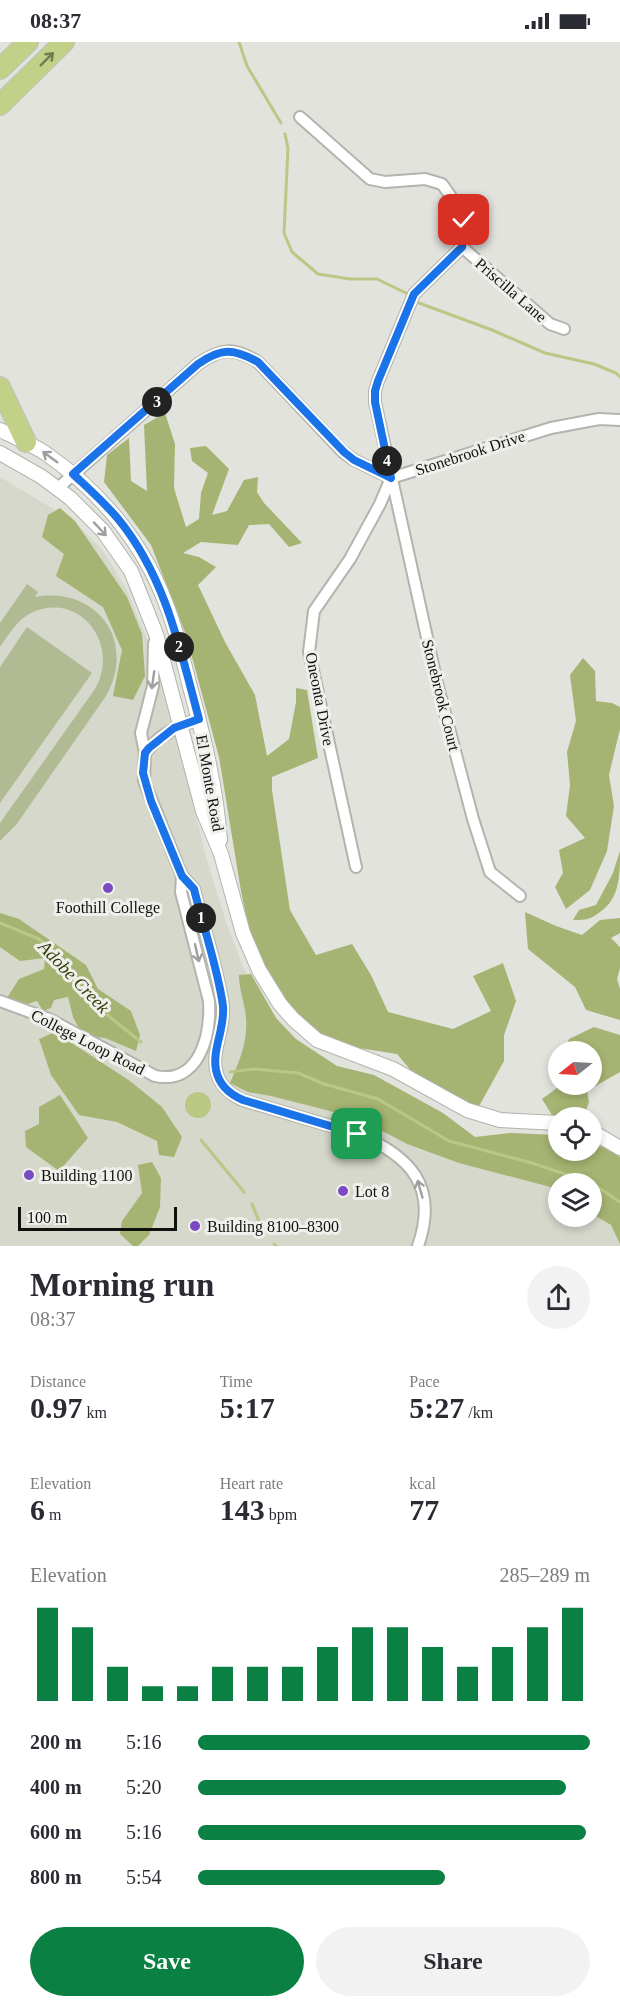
<!DOCTYPE html>
<meta charset="utf-8">
<style>
:root{--surface:#fff;--page:#f2f2f3;--text:#2b2b33;--muted:#7c7c81;--accent:#0b8043}
body{margin:0;font-family:Georgia,serif;background:var(--page);color:var(--text);height:100vh;display:flex;flex-direction:column;font-size:22px;white-space:nowrap}
*{box-sizing:border-box;margin:0}
p{font-size:20px;color:var(--muted)}
.icon{flex:none;width:33px;height:33px;fill:none;stroke:currentColor;stroke-width:2;stroke-linecap:round;stroke-linejoin:round}
.map{position:relative;height:1204px;overflow:hidden}
.side{display:flex;flex-direction:column;background:var(--surface);flex:1}
.side>*{flex:none}
.needle{width:39px;rotate:252deg}
.fabs{position:absolute;left:548px;top:999px;display:grid;gap:12px}
.fabs a{display:grid;place-items:center;width:54px;height:54px;border-radius:50%;background:var(--surface);box-shadow:0 3px 9px #0003;font-size:30px}
.scale{position:absolute;left:18px;bottom:15px;width:159px;box-sizing:border-box;padding-left:6px;border:3px solid #10100e;border-top:0;font-size:16px;line-height:21px;white-space:nowrap;color:#10100e;-webkit-text-stroke:4px #eff0eb;paint-order:stroke}
.pin{position:absolute;display:grid;place-items:center;width:51px;height:51px;color:#fff;margin:-26px;border-radius:12px;box-shadow:0 3px 9px #0006}
.km{position:absolute;width:30px;height:30px;margin:-15px;border-radius:50%;background:#222;color:#fff;font-size:16px;line-height:30px;text-align:center}
.round{display:grid;place-items:center;flex:none;width:63px;height:63px;border-radius:32px;background:var(--page)}
.head{display:flex;align-items:center;justify-content:space-between;height:102px;padding:0 30px}
h1{font-size:33px;font-weight:800;line-height:45px}
.stats{display:grid;grid-template-columns:repeat(3,1fr);gap:9px;height:102px;padding:6px 30px}
.stats div{display:grid;align-content:center}
.stats b{font-size:30px;font-weight:800}
.stats small{font-size:16px;font-weight:400}
.stats p{font-size:16px}
.chart{height:168px;padding:12px 30px}
.chart p{display:flex;justify-content:space-between}
.chart svg{width:100%;height:108px;margin-top:6px;stroke:var(--accent);stroke-width:6}
.button{display:flex;gap:12px;margin-top:auto;padding:12px 30px}
.button a{flex:1;height:69px;border-radius:36px;background:var(--accent);color:#fff;font-size:24px;font-weight:800;line-height:69px;text-align:center}
.button a+a{background:var(--page);color:var(--text)}
ul{padding:0 30px;list-style:none;font-size:20px}
li{display:grid;grid-template-columns:96px 72px 1fr;align-items:center;height:45px}
li i{height:15px;border-radius:8px;background:var(--accent)}
.status{display:flex;justify-content:space-between;align-items:center;height:42px;padding:0 30px;background:var(--surface);direction:ltr}
.status svg{height:16px;fill:currentColor}
.map>svg:first-child{display:block}
.built{fill:#d5d8cb}
.green{fill:#b1bb93}
.forest{fill:#a5b472}
.water{fill:#b9c885}
.lines{fill:none;stroke-linecap:round;stroke-linejoin:round}
.stream{stroke:#b9c885;stroke-width:3}
.minor-casing{stroke:#b2b4ae;stroke-width:14}
.tertiary-casing{stroke:#b2b4ae;stroke-width:16}
.motorway-casing{stroke:#c1c1c0;stroke-width:22}
.minor{stroke:#fff;stroke-width:10}
.tertiary{stroke:#fff;stroke-width:14}
.motorway{stroke:#c1d188;stroke-width:20}
.oneway{stroke:#717a51}
.oneway2{stroke:#9f9f9f}
.route-casing{stroke:#fff;stroke-width:12}
.route{stroke:#1a73e8;stroke-width:8}
.poi-dot{fill:#7b4ac2;stroke:#eff0eb;stroke-width:2}
.labels{text-anchor:middle;dominant-baseline:central;stroke-width:6;stroke-linejoin:round;paint-order:stroke}
.street-label{font-size:16px;fill:#10100e;stroke:#eff0eb}
.poi-label{font-size:16px;fill:#10100e;stroke:#eff0eb;text-anchor:start}
.water-label{font-size:18px;font-style:italic;fill:#333c08;stroke:#eff0eb}
</style>
<div class="status"><b>08:37</b><svg viewBox="0 0 49 12"><path d="M0 12V9h3v3zM5 12V6h3v6zM10 12V3h3v9zM15 12V0h3v12zM26 1h20v11H26zM47 4h2v5h-2z"/></svg></div>
<div class="map">
<svg width="620" height="1204" viewBox="0 0 620 1204">
<rect width="100%" height="100%" fill="#e2e3dd"/>
<!-- built -->
<polygon class="built" points="0,435 55,468 83,488 104,510 128,550 164,640 206,815 225,877 244,927 273,978 303,1016 558,1142 558,1174 591,1174 591,1150 620,1174 620,1204 0,1204"/>
<!-- green -->
<g class="green">
<path d="M27,542L38,550L35,555C97,544 137,599 106,654L16,783L0,799V781L95,647C121,602 79,548 31,571C17,578 9,592 0,605V581Z"/>
<polygon points="27,585 92,631 0,761 0,625"/>
</g>
<!-- forest -->
<g class="forest">
<polygon points="165,371 175,402 174,446 186,485 199,477 201,451 208,431 192,419 190,406 206,404 229,427 212,473 227,469 244,438 258,435 257,450 264,461 302,501 289,505 269,482 249,483 238,503 201,500 183,511 199,515 216,525 198,543 225,600 255,653 267,714 289,697 296,660 296,646 307,648 318,716 272,735 272,748 290,868 316,913 352,902 371,933 388,970 453,987 491,969 473,934 503,921 516,959 504,993 504,1019 478,1066 430,1051 397,1012 333,1002 287,967 253,906 241,849 219,715 186,593 151,503 104,440 107,413 129,396 131,439 147,449 144,383"/>
<polygon points="60,466 75,479 127,555 142,592 145,634 133,658 113,654 122,608 103,565 56,534 64,512 42,495 48,473"/>
<polygon points="583,616 595,629 596,659 612,661 620,665 620,687 609,733 614,764 607,809 590,848 566,867 555,845 563,831 559,808 585,796 566,774 570,743 567,710 576,679 570,633"/>
<path d="M620,809C620,831 620,853 604,867C591,877 589,878 573,878L579,868L596,863L613,831Z"/>
<polygon points="525,870 556,884 582,893 600,878 620,876 620,891 611,896 620,905 620,926 617,937 620,947 620,978 586,968 575,945 528,907"/>
<polygon points="0,871 19,877 86,923 98,947 131,969 140,993 136,1009 105,996 83,994 73,975 68,955 54,958 51,966 43,969 37,959 24,963 7,956 19,937 44,927 45,916 20,919 0,905"/>
<path d="M251,932L276,976L296,997L337,1024L374,1033L443,1071L475,1095L511,1091L558,1093V1108H591V1102L609,1107L620,1115V1202L611,1183L591,1171V1142H558V1147L459,1121L407,1102L371,1083L330,1069L271,1054L248,1050L230,1041C239,1020 248,1000 246,976C245,961 239,948 239,933Z"/>
<polygon points="594,985 620,993 620,1030 587,1049 589,1060 584,1075 558,1076 557,1081 542,1057 561,1043 591,1042 591,1010 565,1009 569,997"/>
<polygon points="55,990 130,1039 162,1065 182,1095 174,1115 159,1113 157,1099 117,1080 79,1073 51,1033 39,997"/>
<polygon points="60,1053 88,1096 59,1129 26,1105 25,1089 39,1082 39,1065"/>
<polygon points="152,1120 161,1136 160,1165 149,1193 138,1204 133,1204 120,1192 122,1179 142,1151 138,1123"/>
</g>
<!-- water -->
<circle class="water" cx="198" cy="1063" r="13"/>
<g class="lines">
<!-- stream -->
<g class="stream">
<polyline points="239,0 247,24 281,81"/>
<polyline points="285,92 288,106 284,191 292,210 318,232 350,237 377,237 408,252"/>
<polyline points="419,261 492,288 545,311 594,322 616,331 620,335"/>
<polyline points="0,881 39,897 50,906 86,952 100,967 141,1000"/>
<polyline points="230,1030 253,1027 298,1031 324,1042 378,1057 449,1099 532,1121 592,1141 620,1160"/>
<polyline points="201,1098 244,1150"/>
<polyline points="252,1162 264,1191"/>
<polyline points="274,1202 276,1204"/>
</g>
<defs>
<g id="minor">
<path d="M300,75L370,137L385,140L425,137L442,142C459,166 467,174 462,205L550,282L564,287"/>
<polyline points="462,205 414,252 378,339 375,349 375,360 437,641 473,777 490,830 520,854"/>
<path d="M58,446L198,322C221,306 233,305 258,320L343,410L354,418L391,436L551,386L599,377L620,378"/>
<path d="M154,601L153,644L141,691L145,711L144,739L182,834L194,847C203,884 218,927 223,964C225,987 212,1007 216,1028C219,1043 230,1052 242,1058L358,1092C410,1114 439,1144 418,1204"/>
<path d="M145,711C159,693 177,684 199,677"/>
<polyline points="356,825 309,610 314,569 350,517 380,462 391,436"/>
<path d="M0,959L49,977L155,1034C199,1043 211,994 209,959L181,850L182,834"/>
</g>
<g id="tertiary">
<path d="M0,388C15,395 31,402 45,411C99,448 143,500 166,562C177,589 183,618 190,645C204,696 216,745 220,798"/>
<polyline points="0,411 42,435 70,456 103,489 131,529 156,592 203,769 221,812 243,891 259,928 280,962 293,977 317,998 393,1027 467,1068 500,1078 558,1081"/>
<polyline points="591,1089 620,1106"/>
</g>
<g id="motorway">
<polyline points="0,27 28,0"/>
<polyline points="0,63 64,0"/>
<polyline points="0,345 26,400"/>
</g>
</defs>
<!-- minor casing -->
<use href="#minor" class="minor-casing"/>
<!-- tertiary casing -->
<use href="#tertiary" class="tertiary-casing"/>
<!-- motorway casing -->
<use href="#motorway" class="motorway-casing"/>
<!-- minor -->
<use href="#minor" class="minor"/>
<!-- tertiary -->
<use href="#tertiary" class="tertiary"/>
<!-- motorway -->
<use href="#motorway" class="motorway"/>
</g>
<!-- one-way arrows -->
<defs><path id="oneway-shaft" d="M-6 0H5M1.5-3L5.5 0L1.5 3" fill="none" stroke-width="1.6" stroke-linecap="round" stroke-linejoin="round" transform="scale(1.5)"/></defs>
<use class="oneway" href="#oneway-shaft" transform="translate(47 17) rotate(-45)"/>
<g class="oneway2">
<use href="#oneway-shaft" transform="translate(50 415) rotate(-144)"/>
<use href="#oneway-shaft" transform="translate(100 487) rotate(47)"/>
<use href="#oneway-shaft" transform="translate(153 638) rotate(98)"/>
<use href="#oneway-shaft" transform="translate(197 911) rotate(77)"/>
<use href="#oneway-shaft" transform="translate(420 1147) rotate(-106)"/>
</g>
<g class="lines">
<defs>
<path id="route" d="M357,1092L243,1058C229,1052 219,1043 216,1028C212,1007 225,987 223,964C218,927 203,884 194,847L182,834L151,759L143,731L145,711L149,706L174,686L199,677C180,607 166,536 119,478C105,461 89,447 73,432L198,322C221,306 233,306 258,320L344,410L354,418L391,436L375,360V349L378,339L414,252L462,205L465,188L464,178"/>
</defs>
<!-- route casing -->
<use href="#route" class="route-casing"/>
<!-- route -->
<use href="#route" class="route"/>
</g>
<!-- markers -->
<g class="poi-dot">
<circle cx="108" cy="846" r="6"/>
<circle cx="29" cy="1133" r="6"/>
<circle cx="343" cy="1149" r="6"/>
<circle cx="195" cy="1184" r="6"/>
</g>
<g class="labels">
<!-- street labels -->
<g class="street-label">
<text transform="translate(511 248) rotate(41)">Priscilla Lane</text>
<text transform="translate(470 411) rotate(-18)">Stonebrook Drive</text>
<text transform="translate(441 653) rotate(76)">Stonebrook Court</text>
<text transform="translate(320 657) rotate(79)">Oneonta Drive</text>
<text transform="translate(210 741) rotate(80)">El Monte Road</text>
<text transform="translate(88 1000) rotate(27)">College Loop Road</text>
</g>
<!-- poi labels -->
<g class="poi-label">
<text x="108" y="865" text-anchor="middle">Foothill College</text>
<text x="41" y="1133">Building 1100</text>
<text x="355" y="1149">Lot 8</text>
<text x="207" y="1184">Building 8100–8300</text>
</g>
<!-- water labels -->
<g class="water-label">
<text transform="translate(74 935) rotate(46)">Adobe Creek</text>
</g>
</g>
</svg>
<div class="fabs">
<a><svg class="needle" viewBox="-14 -14 28 28"><path d="M0-13l5 13h-10z" fill="#e53935"/><path d="M0 13l5-13h-10z" fill="#7c7c81"/></svg></a>
<a><svg class="icon" aria-label="locate" viewBox="0 0 24 24"><circle cx="12" cy="12" r="6"/><path d="M12 2v4M12 18v4M2 12h4M18 12h4"/></svg></a>
<a><svg class="icon" aria-label="layers" viewBox="0 0 24 24"><path d="M12 4l9 5-9 5-9-5zM3 14l9 5 9-5"/></svg></a>
</div>
<div class="scale">100 m</div>
<div class="pin" style="left:357px;top:1092px;background:#1e9e55"><svg class="icon" aria-label="arrive" viewBox="0 0 24 24"><path d="M6 21V4h12l-3 4 3 4H6"/></svg></div>
<div class="pin" style="left:464px;top:178px;background:#d93025"><svg class="icon" aria-label="check" viewBox="0 0 24 24"><path d="M5 12l5 5 9-10"/></svg></div>
<b class="km" style="left:201px;top:876px">1</b>
<b class="km" style="left:179px;top:605px">2</b>
<b class="km" style="left:157px;top:360px">3</b>
<b class="km" style="left:387px;top:419px">4</b>
</div>
<section class="side">
<div class="head"><div><h1>Morning run</h1><p>08:37</p></div><a class="round"><svg class="icon" aria-label="share" viewBox="0 0 24 24"><path d="M12 15V3M7 8l5-5 5 5M5 13v7h14v-7"/></svg></a></div>
<div class="stats">
<div><p>Distance</p><b>0.97<small> km</small></b></div>
<div><p>Time</p><b>5:17</b></div>
<div><p>Pace</p><b>5:27<small> /km</small></b></div>
</div>
<div class="stats">
<div><p>Elevation</p><b>6<small> m</small></b></div>
<div><p>Heart rate</p><b>143<small> bpm</small></b></div>
<div><p>kcal</p><b>77</b></div>
</div>
<div class="chart"><p><span>Elevation</span>285–289 m</p>
<svg viewBox="0 0 160 44" preserveAspectRatio="none"><path d="M5 44V6M15 44V14M25 44V30M35 44V38M45 44V38M55 44V30M65 44V30M75 44V30M85 44V22M95 44V14M105 44V14M115 44V22M125 44V30M135 44V22M145 44V14M155 44V6"/></svg>
</div>
<ul>
<li><b>200 m</b>5:16<i style="width:100%"></i></li>
<li><b>400 m</b>5:20<i style="width:94%"></i></li>
<li><b>600 m</b>5:16<i style="width:99%"></i></li>
<li><b>800 m</b>5:54<i style="width:63%"></i></li>
</ul>
<div class="button"><a>Save</a><a>Share</a></div>
</section>
